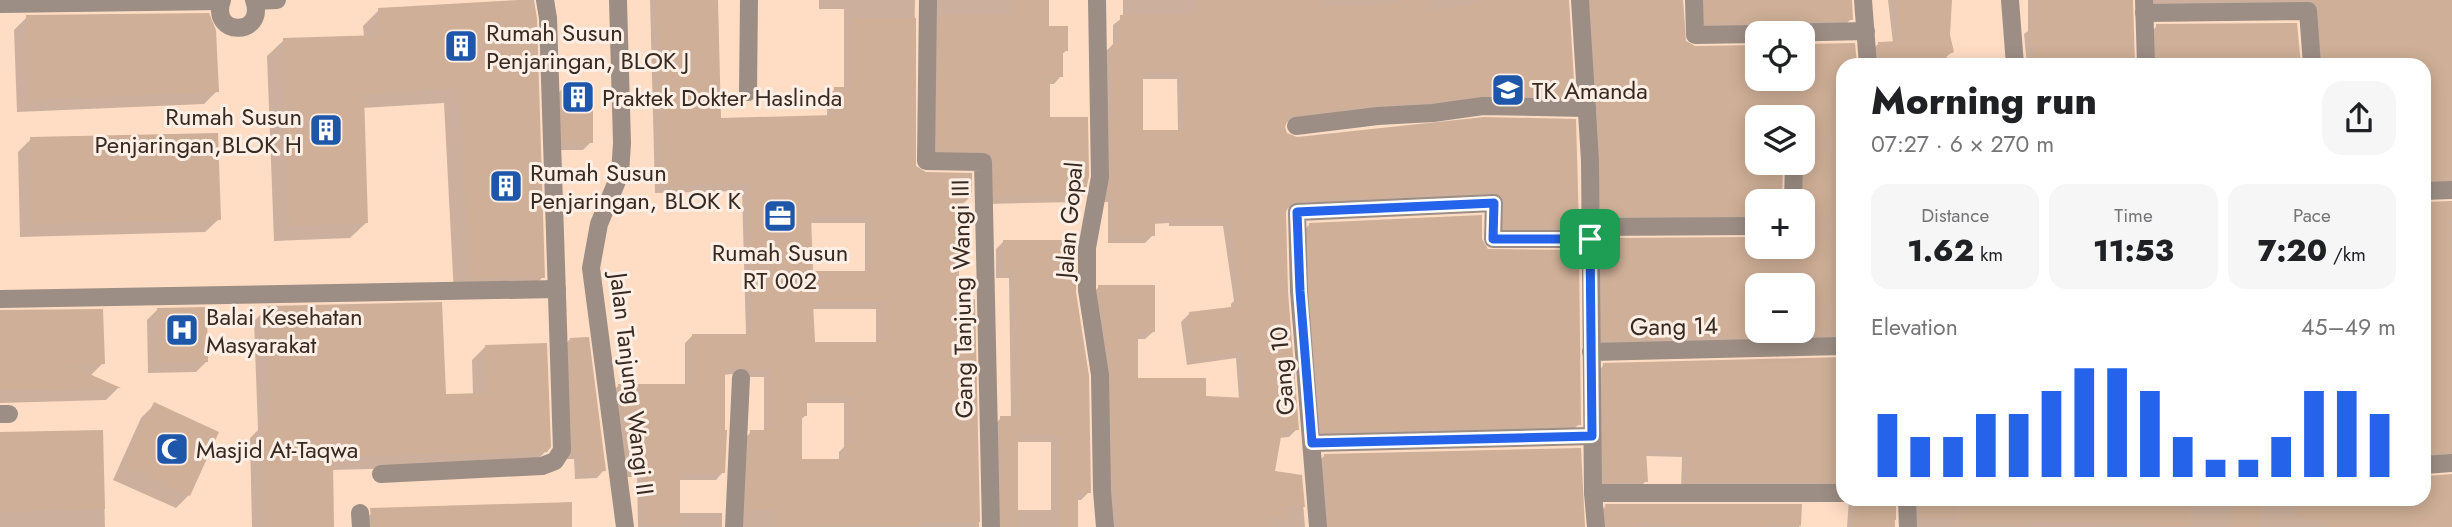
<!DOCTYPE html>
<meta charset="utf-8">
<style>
:root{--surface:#fff;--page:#f6f6f6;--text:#202124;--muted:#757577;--accent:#2563eb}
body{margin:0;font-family:Jost,sans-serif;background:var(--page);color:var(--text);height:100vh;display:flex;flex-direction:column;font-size:26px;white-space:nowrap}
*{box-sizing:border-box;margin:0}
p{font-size:23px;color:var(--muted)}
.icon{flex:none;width:38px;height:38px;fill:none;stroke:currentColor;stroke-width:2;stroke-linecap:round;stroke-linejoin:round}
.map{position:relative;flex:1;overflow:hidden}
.panel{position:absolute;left:1836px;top:58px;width:595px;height:448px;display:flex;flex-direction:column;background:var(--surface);border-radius:21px;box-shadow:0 4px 18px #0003}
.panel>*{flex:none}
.tools{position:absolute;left:1745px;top:21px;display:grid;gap:14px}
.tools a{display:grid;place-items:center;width:70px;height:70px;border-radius:14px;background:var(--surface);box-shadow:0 4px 18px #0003;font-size:35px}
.pin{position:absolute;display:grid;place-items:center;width:60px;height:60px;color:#fff;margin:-30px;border-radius:14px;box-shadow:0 4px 10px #0006}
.round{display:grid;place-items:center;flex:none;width:74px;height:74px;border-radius:21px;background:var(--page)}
.head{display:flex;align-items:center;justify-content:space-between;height:119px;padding:0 35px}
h1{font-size:38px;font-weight:800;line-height:52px}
.stats{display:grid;grid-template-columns:repeat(3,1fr);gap:10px;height:119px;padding:7px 35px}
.stats div{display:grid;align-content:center;border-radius:18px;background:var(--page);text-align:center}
.stats b{font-size:30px;font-weight:800}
.stats small{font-size:19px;font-weight:400}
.stats p{font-size:19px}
.chart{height:196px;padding:14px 35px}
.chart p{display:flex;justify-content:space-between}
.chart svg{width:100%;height:126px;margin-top:7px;stroke:var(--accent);stroke-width:6}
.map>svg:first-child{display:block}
.shadow{fill:#0003;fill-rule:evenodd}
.building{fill:#cfaf97;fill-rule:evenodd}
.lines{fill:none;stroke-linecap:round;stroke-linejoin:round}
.minor{stroke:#9c8e84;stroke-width:18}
.route-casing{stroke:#fff;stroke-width:14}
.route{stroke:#2563eb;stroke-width:9}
.labels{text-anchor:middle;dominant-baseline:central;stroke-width:6;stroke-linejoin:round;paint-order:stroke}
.poi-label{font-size:24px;fill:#372a21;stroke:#fdefe5;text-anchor:start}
.street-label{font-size:24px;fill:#372a21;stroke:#fdefe5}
</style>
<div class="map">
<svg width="2452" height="527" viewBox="0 0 2452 527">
<rect width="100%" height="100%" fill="#ffddc5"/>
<!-- shadow -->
<g class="shadow">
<path d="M650,0H716L720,119L827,116V97L835,89H844V9H819V0H915L913,161L915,168L971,196L963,204L962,222L957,227V301H973L979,527H739L743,440L751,432H764V377H740L732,374L723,375V472L716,480H678V513H722V527H638L637,477H622L611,394L618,386H685V343L693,335H746L742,191L655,193ZM809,223H865V273H811ZM812,309H876V344H813ZM805,403H844V447L839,452V461H800V420L805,416Z"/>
<polygon points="927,0 1047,0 1047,28 1067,50 1061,55 1061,76 1054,84 1048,84 1048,119 1084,194 1076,202 988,204 987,170 930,157"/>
<path d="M1123,0H1567L1573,96L1565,104L1472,102L1284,122L1285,133L1297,139L1484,119L1577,227L1569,235H1497L1486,199L1286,208V292L1297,429L1289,437L1279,438L1273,473L1301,476L1305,527H1111L1091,294L1099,287L1153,332L1145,339H1136V379L1204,397L1239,400L1236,358L1187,365L1181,322L1189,314L1231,308V304L1234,301L1223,226H1169V223L1153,224V235L1145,243H1108V202H1101L1106,51L1113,44V25L1123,17ZM1141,79H1177L1178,131H1141Z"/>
<path d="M1579,0H1681L1683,41L1695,48L1757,47V79H1802V46L1843,65V346L1596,347L1595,248L1603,240L1757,239V247H1802V201H1797L1802,163V117H1757V163H1781V201H1757V227L1595,223ZM1757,285H1802V331H1757Z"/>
<polygon points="1694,0 1851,0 1851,19 1843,27 1766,29 1759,33 1699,31"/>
<polygon points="1888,0 1950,0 1949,35 1952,51 1945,59 1945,65 1871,65 1871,52 1878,44 1893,43"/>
<polygon points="2028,0 2132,0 2133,65 2027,65 2024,34 2028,31"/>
<polygon points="2143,0 2452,0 2452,190 2424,188 2424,65 2315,65 2312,18 2148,9"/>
<polygon points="532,1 543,277 527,293 454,295 444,103 363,108 367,222 350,238 274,241 267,56 284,40 364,37 363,26 379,10"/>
<polygon points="27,17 217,91 204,104 17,112 14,30"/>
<polygon points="2157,26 2300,65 2149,65 2149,34"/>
<polygon points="562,89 591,142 583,150 557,150 555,97"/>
<polygon points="31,139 219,219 205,232 20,237 18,152"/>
<polygon points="2424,203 2452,203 2452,463 2424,460"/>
<polygon points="1309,225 1480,240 1579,424 1572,431 1315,438 1302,232"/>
<path d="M1004,241L1074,292L1089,492L1081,500H1076V527H994L993,426L1001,418H1011L1009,278H996V249ZM1016,442H1051V510H1016Z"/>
<polygon points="268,307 444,396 473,395 472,360 486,346 546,451 532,465 331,470 332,527 252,527 250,438 258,430 254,321"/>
<polygon points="158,309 206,362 196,372 148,373 147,320"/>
<polygon points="0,312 103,363 90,376 118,388 106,400 0,403"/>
<polygon points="570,339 604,470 597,478 575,479 574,459 566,459 563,347"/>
<polygon points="1843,359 1843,493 1681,489 1682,457 1645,456 1646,481 1638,489 1597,489 1596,373 1604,365"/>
<polygon points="154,405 189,495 176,508 113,480 141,418"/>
<polygon points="102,431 105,527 0,527 0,434"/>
<polygon points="1324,456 1583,527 1321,527 1316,464"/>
<polygon points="2452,475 2452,527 1912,527 1906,499 2424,499 2424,478"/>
<polygon points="1849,499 1894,499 1895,527 1847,527"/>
<polygon points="1606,506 1800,506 1799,527 1599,527 1598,514"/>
<polygon points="375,510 571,527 361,527 361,523"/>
</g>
<!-- building -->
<g class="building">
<polygon points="519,0 534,0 537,19 545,278 470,279 460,88 364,94 368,223 290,226 283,38 380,35 378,8"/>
<path d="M657,0H718L721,118L834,115V87H851V18H916V166L926,172L972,173V197H963V223H959V299H975L980,522H915V526L776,527V510H746L750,430H771V369H748L741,367L725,369V430H727L725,473H680V525H645L644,470H629L618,384H692V334H753L749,183L663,186ZM811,216H872V271H813ZM813,302H883V342H815ZM807,396H851V443H846V459H802V416H807Z"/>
<polygon points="1012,0 1049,0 1049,26 1068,26 1068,51 1063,51 1063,77 1050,77 1050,117 1088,117 1089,176 1085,195 995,197 994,161 989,153 938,150 939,18 943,18 943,15 1012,15"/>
<path d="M1197,0H1320V7L1395,4V0H1428V10L1476,5L1475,0H1569L1575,96L1483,95L1432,102L1377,105L1295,115L1289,117L1285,127L1287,133L1297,137L1484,117L1576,119L1579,225V228H1505L1504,198L1494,192L1296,201L1290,203L1286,212L1288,292L1299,430L1282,431L1275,471L1302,475L1305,507H1287L1286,519L1271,517L1272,527H1120L1119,493H1114L1113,490L1111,373L1098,285H1155V332H1138V378H1206V396L1247,398L1243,351L1194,358L1189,312L1239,306L1238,294H1241L1231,219H1176V216L1155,217V236H1115V195H1108L1111,177L1110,117H1115L1113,42H1120V15H1197ZM1143,72H1184L1185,130H1143Z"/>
<path d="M1591,0H1683L1686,41L1695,46L1757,45V79H1802V44L1855,43L1857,65H1843V335L1603,340L1602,238L1757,237V247H1804L1803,207L1805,163L1802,156V117H1757V163H1783L1782,201H1757V215L1602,216L1601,160ZM1754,285H1802V331H1754Z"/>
<polygon points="1705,0 1852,0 1853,20 1706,23"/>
<polygon points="1897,0 1952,0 1950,35 1954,52 1936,60 1879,63 1878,42 1901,41"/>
<polygon points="2035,0 2133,0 2135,65 2035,65 2034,45 2031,45 2031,25 2035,25"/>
<polygon points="2310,0 2452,0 2452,179 2424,180 2424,135 2431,135 2426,65 2323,65 2319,10 2317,4"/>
<polygon points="209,13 216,30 219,92 30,100 26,15"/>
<polygon points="2297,23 2301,65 2157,65 2156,24"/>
<polygon points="562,88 593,88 593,143 563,143"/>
<polygon points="218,133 221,220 33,224 30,137"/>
<polygon points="2452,201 2452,219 2449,219 2452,289 2452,452 2428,453 2428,393 2424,393 2424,202"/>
<polygon points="1482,215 1482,239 1488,249 1579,250 1581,425 1322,431 1310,290 1309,223"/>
<polygon points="1003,240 1077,240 1076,292 1089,376 1091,493 1078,493 1078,527 1058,527 1058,435 1018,435 1018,527 1002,527 1000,416 1017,416 1018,410 1016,271 1003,271"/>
<polygon points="442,302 446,394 487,393 485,345 547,343 551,447 547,452 333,457 334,527 265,527 263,422 271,422 267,306"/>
<polygon points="207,307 208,362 158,363 157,308"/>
<polygon points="103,309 105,364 69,365 121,388 0,390 0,310"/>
<polygon points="589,337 606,471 582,472 581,452 573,452 570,338"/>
<polygon points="1843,357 1843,445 1835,445 1836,482 1688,482 1690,450 1646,449 1648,482 1604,482 1603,363"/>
<polygon points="154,402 219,432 190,496 125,466"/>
<polygon points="103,430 105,509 0,512 0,432"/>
<polygon points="1581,448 1585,527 1329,527 1324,454"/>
<polygon points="2452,474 2452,527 2327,527 2327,524 2296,516 2297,499 2428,499 2428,476"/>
<polygon points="1855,499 1896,499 1896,520 1894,520 1894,527 1854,527"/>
<polygon points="1957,499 1957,518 1919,519 1918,500"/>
<polygon points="1994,499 2190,499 2190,526 2025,521 2025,525 1960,523 1961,501 1994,501"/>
<polygon points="2233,499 2260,499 2258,527 2231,527"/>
<polygon points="572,502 572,527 372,527 370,508"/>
<polygon points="1605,504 1802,504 1801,526 1766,524 1766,527 1702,527 1637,522 1637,527 1607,527"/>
</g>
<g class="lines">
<!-- minor -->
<g class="minor">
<path d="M222,0C209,37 267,37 254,0"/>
<polyline points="618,0 622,143 620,174 599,224 591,268 625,527"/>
<polyline points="928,0 926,161 983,162 991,527"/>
<polyline points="1097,0 1100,177 1087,248 1087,290 1100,375 1102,491 1105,527"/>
<polyline points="1580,0 1590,161 1593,493 1596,527"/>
<polyline points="1694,0 1695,35 1757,34"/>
<polyline points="1863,0 1868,65"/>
<polyline points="2010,0 2015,65"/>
<polyline points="2144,0 2146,65"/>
<polyline points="255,1 277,0"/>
<polyline points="0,4 221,1"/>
<polyline points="2144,13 2308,11 2312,65"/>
<polyline points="1776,33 1866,31"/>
<polyline points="748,92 749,0"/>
<polyline points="1296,126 1378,116 1433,113 1483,106 1587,108"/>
<polyline points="2424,191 2452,190"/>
<polyline points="1793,201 1794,163"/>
<polyline points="1590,227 1757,226"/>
<polyline points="0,299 557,289"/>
<polyline points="1591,352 1843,346"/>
<polyline points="0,414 9,414"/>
<polyline points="1312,443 1592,436"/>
<polyline points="2424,465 2452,463"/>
<polyline points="381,474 542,466 555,461 562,450 548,18 545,0"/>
<polyline points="1593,493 1843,493"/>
<polyline points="1907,499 1908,527"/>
<polyline points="360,513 361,527"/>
<polyline points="734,527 741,378"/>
<polyline points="1318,527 1299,291 1297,212 1494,203 1493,239 1590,239"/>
</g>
</g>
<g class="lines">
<defs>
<polygon id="route" points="1494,203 1493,239 1590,239 1592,436 1312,443 1300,291 1297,212"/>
</defs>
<!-- route casing -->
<use href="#route" class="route-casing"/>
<!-- route -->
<use href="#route" class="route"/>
</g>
<!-- icons -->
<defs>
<symbol id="building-square" viewBox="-11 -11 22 22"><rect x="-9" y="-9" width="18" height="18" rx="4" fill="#1e57a9" stroke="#fdefe5"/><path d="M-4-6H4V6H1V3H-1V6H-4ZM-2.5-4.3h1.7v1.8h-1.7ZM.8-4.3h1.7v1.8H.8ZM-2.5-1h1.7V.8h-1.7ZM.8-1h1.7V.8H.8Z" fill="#fff"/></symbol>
<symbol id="school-square" viewBox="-11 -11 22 22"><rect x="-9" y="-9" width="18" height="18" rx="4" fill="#1e57a9" stroke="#fdefe5"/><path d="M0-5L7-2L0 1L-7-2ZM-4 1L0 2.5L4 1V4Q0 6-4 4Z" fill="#fff"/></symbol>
<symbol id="office-square" viewBox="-11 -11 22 22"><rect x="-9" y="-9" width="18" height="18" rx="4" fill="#1e57a9" stroke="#fdefe5"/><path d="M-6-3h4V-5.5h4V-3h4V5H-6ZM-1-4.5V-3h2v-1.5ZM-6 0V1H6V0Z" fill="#fff"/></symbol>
<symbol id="hospital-square" viewBox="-11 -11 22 22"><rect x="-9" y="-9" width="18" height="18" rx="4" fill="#1e57a9" stroke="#fdefe5"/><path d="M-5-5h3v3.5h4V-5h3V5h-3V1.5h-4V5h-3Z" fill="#fff"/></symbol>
<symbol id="mosque-square" viewBox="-11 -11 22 22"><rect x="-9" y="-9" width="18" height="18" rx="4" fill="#1e57a9" stroke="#fdefe5"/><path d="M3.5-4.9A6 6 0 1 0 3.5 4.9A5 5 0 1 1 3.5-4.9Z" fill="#fff"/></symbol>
</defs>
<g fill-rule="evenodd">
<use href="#building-square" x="442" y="27" width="38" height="38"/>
<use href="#school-square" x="1489" y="71" width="38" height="38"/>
<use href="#building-square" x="559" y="78" width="38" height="38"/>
<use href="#building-square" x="307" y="111" width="38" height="38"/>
<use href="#building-square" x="487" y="167" width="38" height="38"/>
<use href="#office-square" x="761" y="197" width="38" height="38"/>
<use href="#hospital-square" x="163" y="311" width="38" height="38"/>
<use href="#mosque-square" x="153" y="430" width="38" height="38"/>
</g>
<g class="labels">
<!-- poi labels -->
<g class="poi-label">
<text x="486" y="32">Rumah Susun<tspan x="486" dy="28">Penjaringan, BLOK J</tspan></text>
<text x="1532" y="90">TK Amanda</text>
<text x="602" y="97">Praktek Dokter Haslinda</text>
<text x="302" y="116" text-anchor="end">Rumah Susun<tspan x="302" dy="28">Penjaringan,BLOK H</tspan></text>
<text x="530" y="172">Rumah Susun<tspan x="530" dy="28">Penjaringan, BLOK K</tspan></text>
<text x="780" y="252" text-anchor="middle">Rumah Susun<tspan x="780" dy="28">RT 002</tspan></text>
<text x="206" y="316">Balai Kesehatan<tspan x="206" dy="28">Masyarakat</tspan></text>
<text x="196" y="449">Masjid At-Taqwa</text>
</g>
<!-- street labels -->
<g class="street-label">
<text transform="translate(1069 220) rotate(-85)">Jalan Gopal</text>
<text transform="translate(962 299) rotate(-91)">Gang Tanjung Wangi III</text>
<text transform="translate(1674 326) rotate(-1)">Gang 14</text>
<text transform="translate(1282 371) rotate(-95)">Gang 10</text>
<text transform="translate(632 384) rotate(83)">Jalan Tanjung Wangi II</text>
</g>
</g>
</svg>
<div class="tools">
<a><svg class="icon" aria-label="locate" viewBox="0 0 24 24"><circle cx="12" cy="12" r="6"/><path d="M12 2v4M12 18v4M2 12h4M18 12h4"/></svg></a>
<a><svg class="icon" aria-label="layers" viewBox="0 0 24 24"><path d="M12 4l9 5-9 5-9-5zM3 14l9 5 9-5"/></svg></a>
<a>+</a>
<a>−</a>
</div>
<div class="pin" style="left:1590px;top:239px;background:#1e9e55"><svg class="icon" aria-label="arrive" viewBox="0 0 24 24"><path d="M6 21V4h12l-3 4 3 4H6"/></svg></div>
<section class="panel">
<div class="head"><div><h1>Morning run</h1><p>07:27 · 6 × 270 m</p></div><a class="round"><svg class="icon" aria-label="share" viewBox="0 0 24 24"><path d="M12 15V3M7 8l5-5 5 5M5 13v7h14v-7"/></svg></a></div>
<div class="stats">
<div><p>Distance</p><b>1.62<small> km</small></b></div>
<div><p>Time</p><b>11:53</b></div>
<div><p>Pace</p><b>7:20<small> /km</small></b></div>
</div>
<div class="chart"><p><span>Elevation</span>45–49 m</p>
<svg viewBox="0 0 160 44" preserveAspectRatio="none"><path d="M5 44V22M15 44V30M25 44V30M35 44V22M45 44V22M55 44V14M65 44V6M75 44V6M85 44V14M95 44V30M105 44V38M115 44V38M125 44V30M135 44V14M145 44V14M155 44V22"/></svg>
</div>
</section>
</div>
